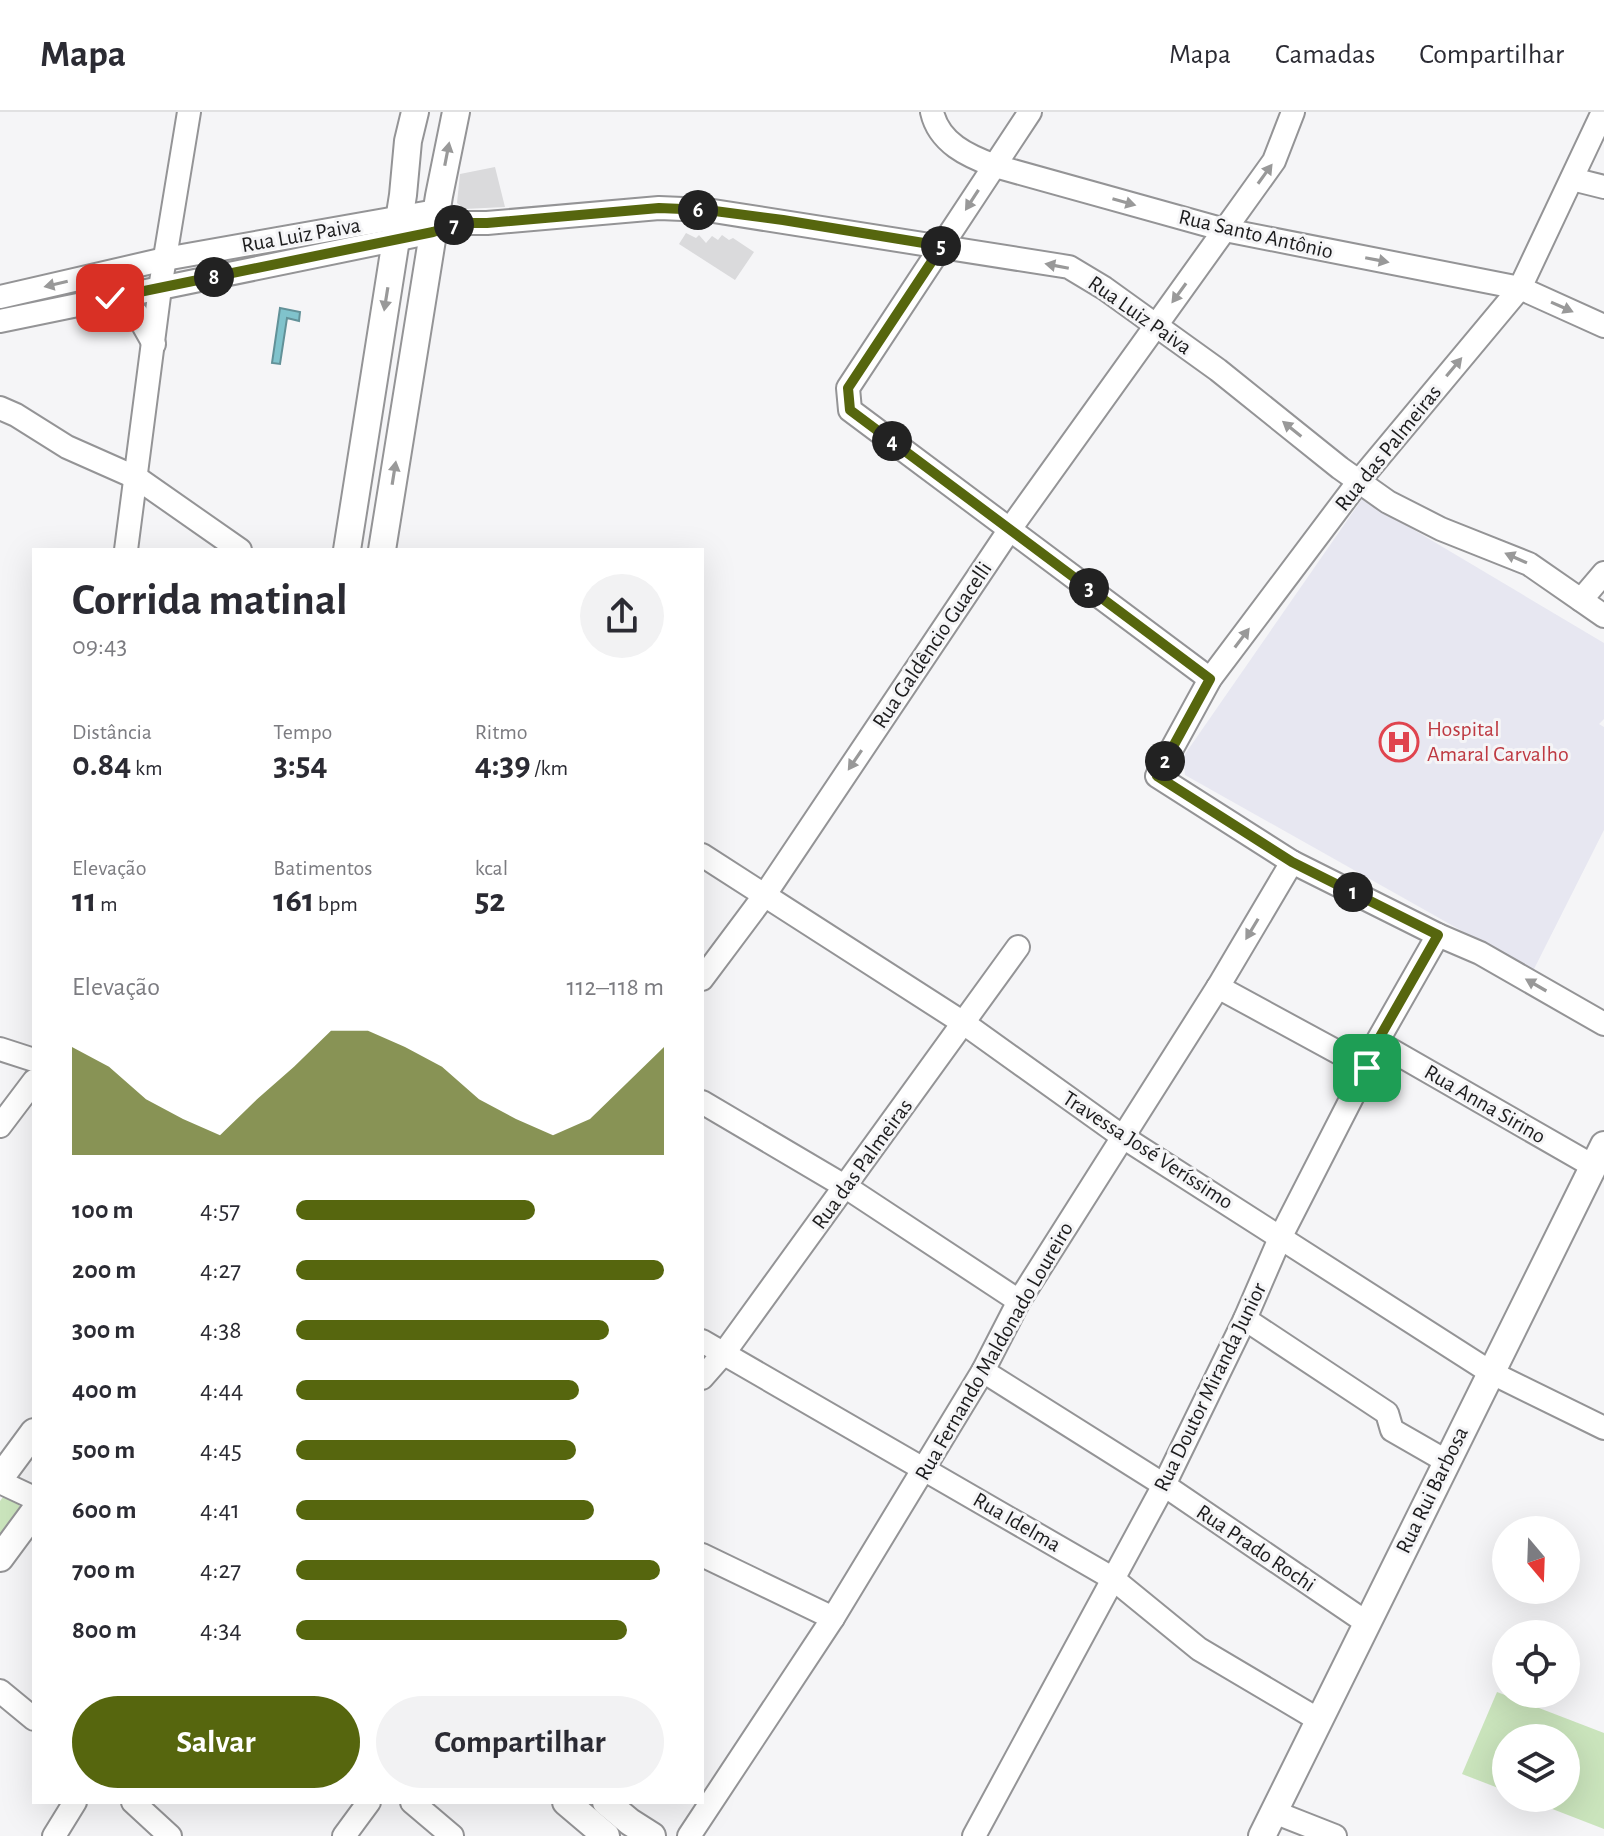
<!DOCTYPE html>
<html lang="pt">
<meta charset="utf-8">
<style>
:root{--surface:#fff;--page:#f2f2f3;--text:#2b2b33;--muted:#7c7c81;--line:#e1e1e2;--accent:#56660e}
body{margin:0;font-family:"Alegreya Sans",sans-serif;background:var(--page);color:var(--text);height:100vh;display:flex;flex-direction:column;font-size:30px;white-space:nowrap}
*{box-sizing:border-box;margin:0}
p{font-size:26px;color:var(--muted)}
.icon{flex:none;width:44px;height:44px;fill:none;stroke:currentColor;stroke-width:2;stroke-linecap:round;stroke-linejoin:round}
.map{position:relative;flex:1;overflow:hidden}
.drawer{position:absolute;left:32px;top:436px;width:672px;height:1256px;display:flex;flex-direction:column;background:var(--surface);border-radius:0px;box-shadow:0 8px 32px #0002}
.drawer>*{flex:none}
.needle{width:52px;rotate:161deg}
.tools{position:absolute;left:1492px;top:1404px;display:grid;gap:16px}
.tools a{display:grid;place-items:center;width:88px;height:88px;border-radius:50%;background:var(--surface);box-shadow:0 8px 32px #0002;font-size:40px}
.pin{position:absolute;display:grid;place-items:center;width:68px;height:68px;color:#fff;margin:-34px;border-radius:16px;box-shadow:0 4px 12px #0006}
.km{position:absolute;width:40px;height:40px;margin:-20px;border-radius:50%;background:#222;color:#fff;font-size:22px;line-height:40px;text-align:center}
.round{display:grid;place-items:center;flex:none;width:84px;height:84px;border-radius:42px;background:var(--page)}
.overview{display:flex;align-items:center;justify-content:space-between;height:136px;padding:0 40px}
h1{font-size:44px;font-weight:600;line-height:60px}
.stats{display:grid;grid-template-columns:repeat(3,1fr);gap:12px;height:136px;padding:8px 40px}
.stats div{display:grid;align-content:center}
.stats b{font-size:34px;font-weight:600}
.stats small{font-size:22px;font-weight:400}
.stats p{font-size:22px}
.chart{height:224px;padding:16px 40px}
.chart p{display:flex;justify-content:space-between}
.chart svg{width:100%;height:144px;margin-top:8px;fill:var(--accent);opacity:.7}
.action{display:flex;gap:16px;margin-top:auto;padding:16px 40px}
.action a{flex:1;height:92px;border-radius:48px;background:var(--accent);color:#fff;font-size:32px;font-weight:600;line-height:92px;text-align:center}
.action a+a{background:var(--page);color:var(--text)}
ul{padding:0 40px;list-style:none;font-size:26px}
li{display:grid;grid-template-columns:128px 96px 1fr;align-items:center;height:60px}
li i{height:20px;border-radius:10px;background:var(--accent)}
header{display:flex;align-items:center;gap:48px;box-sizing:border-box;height:112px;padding:0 40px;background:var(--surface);border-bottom:2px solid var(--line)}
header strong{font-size:38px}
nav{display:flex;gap:44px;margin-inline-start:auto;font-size:28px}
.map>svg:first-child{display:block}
.built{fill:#e7e7f1}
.green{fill:#cae4bc}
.water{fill:#80c3cc;stroke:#629198;stroke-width:2}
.building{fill:#dadadc}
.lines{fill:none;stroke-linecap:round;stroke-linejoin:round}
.minor-casing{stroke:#949496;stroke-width:26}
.major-casing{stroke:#949496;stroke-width:30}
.minor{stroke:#fff;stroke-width:22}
.major{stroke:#fff;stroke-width:26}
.oneway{fill:#999}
.route-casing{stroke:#fff;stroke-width:16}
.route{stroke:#56660e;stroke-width:10}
.labels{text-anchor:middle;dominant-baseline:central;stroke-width:6;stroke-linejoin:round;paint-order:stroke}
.street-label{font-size:22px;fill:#1c1c1d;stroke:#f5f5f7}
.health-label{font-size:22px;fill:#be3a42;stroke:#f5f5f7;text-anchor:start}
</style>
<header>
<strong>Mapa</strong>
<nav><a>Mapa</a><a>Camadas</a><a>Compartilhar</a></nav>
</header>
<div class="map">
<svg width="1604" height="1724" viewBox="0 0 1604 1724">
<rect width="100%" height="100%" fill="#f5f5f7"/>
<!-- built -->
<polygon class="built" points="1362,387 1604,531 1604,607 1599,612 1604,615 1604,718 1533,859 1185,663 1183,645"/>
<!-- green -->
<g class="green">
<polygon points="3,1385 16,1388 20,1395 17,1404 0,1427 0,1389"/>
<polygon points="1497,1580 1604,1621 1604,1717 1524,1686 1566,1686 1566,1626 1506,1626 1506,1679 1462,1662"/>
</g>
<!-- water -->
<polygon class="water" points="280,196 300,200 299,209 287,206 280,252 272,251"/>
<!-- building -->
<g class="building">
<polygon points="495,55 505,95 464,97 457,91 460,62"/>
<polygon points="686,121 696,126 699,123 706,131 712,124 718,128 722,123 729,128 733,126 754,140 735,168 679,132"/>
</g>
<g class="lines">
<defs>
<g id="minor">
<path d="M932,0C939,31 968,44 995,54L1225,118L1520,176L1604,214"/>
<polyline points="1030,0 848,276 850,298 1210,567"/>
<polyline points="1603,0 1520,176 1359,369 1210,567 1157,664 1292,750 1438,823 1480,841 1604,912"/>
<polyline points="1572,67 1604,75"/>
<polyline points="0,185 165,147 436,99 448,105"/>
<polyline points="110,186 137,202 154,232"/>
<polyline points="0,209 433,120 460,111 487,111 659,96 707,98 1069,155 1104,176 1218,258 1340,356 1388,390 1441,417 1529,452 1604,504"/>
<polyline points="0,296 16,303 67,335 137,366 240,438"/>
<polyline points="126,438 160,176 189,0"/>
<polyline points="1581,488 1604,461"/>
<polyline points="702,743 965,912 1123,1025 1490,1260 1604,1316"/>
<polyline points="702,867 764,784 1010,417 1274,49 1293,0"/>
<polyline points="1218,875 1367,956"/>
<polyline points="1377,930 1593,1054"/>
<polyline points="0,937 34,948"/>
<polyline points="702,990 846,1075 1019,1189"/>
<polyline points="0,1014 34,969"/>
<polyline points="1245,1207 1387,1301 1392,1318 1446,1349"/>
<polyline points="702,1229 1112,1466 1199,1537 1319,1608"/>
<polyline points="983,1259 1164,1373 1367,1511"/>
<polyline points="702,1266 724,1241 1018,835"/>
<polyline points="0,1370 34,1386"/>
<polyline points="702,1443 833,1506"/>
<polyline points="0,1579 34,1607"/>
<polyline points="133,1690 170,1724"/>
<polyline points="412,1690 452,1724"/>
<polyline points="1274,1700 1335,1724"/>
<polyline points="54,1724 75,1690"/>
<polyline points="344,1724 369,1690"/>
<polyline points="689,1724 833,1506 983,1259 1019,1189 1218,875 1292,750"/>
<polyline points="974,1724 1164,1373 1245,1207 1281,1124 1367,956 1377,930 1438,823"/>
</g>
<g id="major">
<polyline points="347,438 403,83 408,29 415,0"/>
<polyline points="382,438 439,84 456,0"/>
<polyline points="0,1366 34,1320"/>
<polyline points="0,1446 34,1400"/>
<polyline points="566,1690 606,1724"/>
<polyline points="606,1690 630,1710 652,1724"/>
<polyline points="1262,1724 1604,1033"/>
</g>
</defs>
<!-- minor casing -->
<use href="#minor" class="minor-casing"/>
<!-- major casing -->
<use href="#major" class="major-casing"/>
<!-- minor -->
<use href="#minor" class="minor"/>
<!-- major -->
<use href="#major" class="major"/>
</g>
<!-- one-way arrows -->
<defs><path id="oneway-solid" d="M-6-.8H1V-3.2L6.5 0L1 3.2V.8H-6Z" transform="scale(2)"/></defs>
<g class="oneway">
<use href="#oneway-solid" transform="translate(447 42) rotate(-79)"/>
<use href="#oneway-solid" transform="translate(1265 62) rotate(-54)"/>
<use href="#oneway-solid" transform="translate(972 88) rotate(123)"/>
<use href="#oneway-solid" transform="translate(1124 90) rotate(16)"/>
<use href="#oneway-solid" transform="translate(1377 148) rotate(11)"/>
<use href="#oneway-solid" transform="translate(1057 154) rotate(-169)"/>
<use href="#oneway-solid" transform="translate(56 172) rotate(167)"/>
<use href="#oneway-solid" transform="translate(1179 181) rotate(126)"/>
<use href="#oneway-solid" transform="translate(386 187) rotate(99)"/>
<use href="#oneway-solid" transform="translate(1562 195) rotate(24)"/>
<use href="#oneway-solid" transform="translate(1454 255) rotate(-50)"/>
<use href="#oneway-solid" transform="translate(1292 317) rotate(-141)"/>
<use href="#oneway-solid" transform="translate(394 361) rotate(-81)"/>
<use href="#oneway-solid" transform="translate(1516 446) rotate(-156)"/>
<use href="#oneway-solid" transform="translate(1242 526) rotate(-53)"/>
<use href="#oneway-solid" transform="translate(855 648) rotate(124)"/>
<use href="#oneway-solid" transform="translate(1252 817) rotate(121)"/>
<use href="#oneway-solid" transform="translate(1536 873) rotate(-150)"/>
</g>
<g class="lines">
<defs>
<polyline id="route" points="110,186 433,120 460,111 487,111 659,96 707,98 783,108 942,134 848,276 850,298 1210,567 1157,664 1292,750 1438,823 1377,930 1367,956"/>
</defs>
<!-- route casing -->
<use href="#route" class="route-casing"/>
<!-- route -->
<use href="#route" class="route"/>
</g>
<!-- icons -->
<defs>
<symbol id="hospital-ring" viewBox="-11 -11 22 22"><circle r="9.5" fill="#f5f5f7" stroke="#e0444e" stroke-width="1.5"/><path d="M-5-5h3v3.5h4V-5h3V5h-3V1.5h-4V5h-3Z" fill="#e0444e"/></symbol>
</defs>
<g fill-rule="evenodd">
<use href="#hospital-ring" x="1377" y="608" width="44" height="44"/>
</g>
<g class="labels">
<!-- street labels -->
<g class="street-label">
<text transform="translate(1256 122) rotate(13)">Rua Santo Antônio</text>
<text transform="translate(301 123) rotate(-10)">Rua Luiz Paiva</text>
<text transform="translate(1140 203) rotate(35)">Rua Luiz Paiva</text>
<text transform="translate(1388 336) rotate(-51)">Rua das Palmeiras</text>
<text transform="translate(932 533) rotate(-56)">Rua Galdêncio Guacelli</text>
<text transform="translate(1485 992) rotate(30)">Rua Anna Sirino</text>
<text transform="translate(1148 1038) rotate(33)">Travessa José Veríssimo</text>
<text transform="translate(862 1052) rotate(-54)">Rua das Palmeiras</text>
<text transform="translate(994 1239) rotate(-60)">Rua Fernando Maldonado Loureiro</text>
<text transform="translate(1210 1275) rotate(-64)">Rua Doutor Miranda Junior</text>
<text transform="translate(1432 1378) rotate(-64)">Rua Rui Barbosa</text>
<text transform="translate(1017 1410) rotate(30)">Rua Idelma</text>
<text transform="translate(1256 1436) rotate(34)">Rua Prado Rochi</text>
</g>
<!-- health labels -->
<g class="health-label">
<text x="1427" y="617">Hospital<tspan x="1427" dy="25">Amaral Carvalho</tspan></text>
</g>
</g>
</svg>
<div class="tools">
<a><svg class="needle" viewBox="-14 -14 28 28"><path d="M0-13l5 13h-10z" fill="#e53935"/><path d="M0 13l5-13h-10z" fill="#7c7c81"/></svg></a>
<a><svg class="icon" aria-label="locate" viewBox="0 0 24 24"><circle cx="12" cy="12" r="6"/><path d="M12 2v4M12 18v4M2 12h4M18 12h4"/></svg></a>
<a><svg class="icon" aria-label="layers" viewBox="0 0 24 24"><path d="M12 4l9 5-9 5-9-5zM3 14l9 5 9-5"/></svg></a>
</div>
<div class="pin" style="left:1367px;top:956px;background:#1e9e55"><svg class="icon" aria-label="arrive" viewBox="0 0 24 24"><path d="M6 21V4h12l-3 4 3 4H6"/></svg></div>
<div class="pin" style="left:110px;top:186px;background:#d93025"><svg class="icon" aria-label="check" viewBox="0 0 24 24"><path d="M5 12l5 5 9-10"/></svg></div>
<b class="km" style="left:1353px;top:780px">1</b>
<b class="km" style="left:1165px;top:649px">2</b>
<b class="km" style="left:1089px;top:476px">3</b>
<b class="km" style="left:892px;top:329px">4</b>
<b class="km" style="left:941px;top:134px">5</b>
<b class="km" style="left:698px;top:98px">6</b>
<b class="km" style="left:454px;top:113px">7</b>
<b class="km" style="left:214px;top:165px">8</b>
<section class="drawer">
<div class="overview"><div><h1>Corrida matinal</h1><p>09:43</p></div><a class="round"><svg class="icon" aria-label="share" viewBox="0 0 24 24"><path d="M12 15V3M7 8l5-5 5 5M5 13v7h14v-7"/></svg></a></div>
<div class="stats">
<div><p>Distância</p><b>0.84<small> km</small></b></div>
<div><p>Tempo</p><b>3:54</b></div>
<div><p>Ritmo</p><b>4:39<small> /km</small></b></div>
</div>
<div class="stats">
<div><p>Elevação</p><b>11<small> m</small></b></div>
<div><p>Batimentos</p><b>161<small> bpm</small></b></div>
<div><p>kcal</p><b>52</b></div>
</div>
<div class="chart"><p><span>Elevação</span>112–118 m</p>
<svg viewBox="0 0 160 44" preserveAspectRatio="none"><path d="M0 44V11L10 17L20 27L30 33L40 38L50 27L60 17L70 6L80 6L90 11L100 17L110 27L120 33L130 38L140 33L150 22L160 11V44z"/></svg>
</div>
<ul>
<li><b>100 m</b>4:57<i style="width:65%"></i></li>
<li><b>200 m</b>4:27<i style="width:100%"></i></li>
<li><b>300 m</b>4:38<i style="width:85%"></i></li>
<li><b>400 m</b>4:44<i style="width:77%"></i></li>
<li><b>500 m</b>4:45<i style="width:76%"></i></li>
<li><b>600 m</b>4:41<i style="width:81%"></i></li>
<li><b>700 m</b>4:27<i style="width:99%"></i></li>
<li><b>800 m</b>4:34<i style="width:90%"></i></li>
</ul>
<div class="action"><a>Salvar</a><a>Compartilhar</a></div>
</section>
</div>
